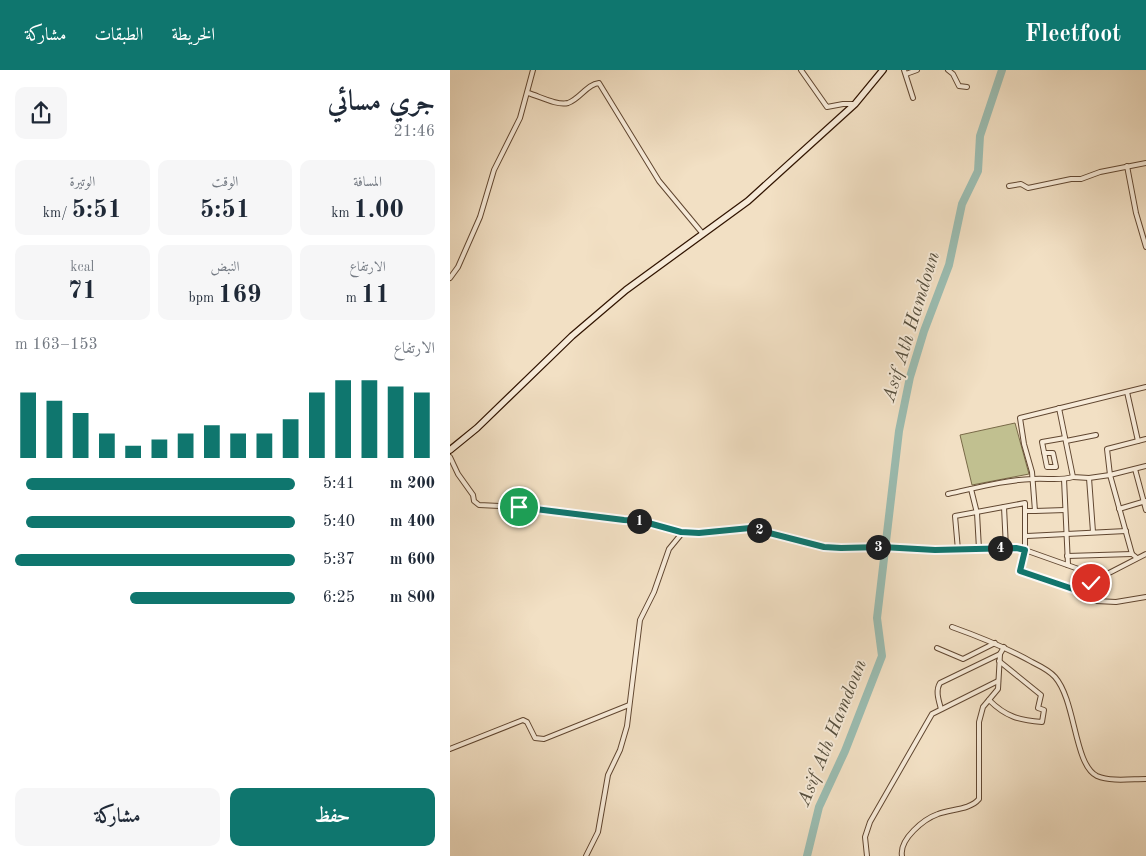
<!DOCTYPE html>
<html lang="ar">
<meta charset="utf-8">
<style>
:root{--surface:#fff;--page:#f6f6f7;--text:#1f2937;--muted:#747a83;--accent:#0f766e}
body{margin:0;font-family:"Old Standard TT",Amiri,serif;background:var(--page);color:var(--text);direction:rtl;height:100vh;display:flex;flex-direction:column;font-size:19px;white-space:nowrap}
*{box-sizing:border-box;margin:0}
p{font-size:16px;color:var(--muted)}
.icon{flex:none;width:28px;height:28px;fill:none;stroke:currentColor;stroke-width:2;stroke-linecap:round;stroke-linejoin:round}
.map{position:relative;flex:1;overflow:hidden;direction:ltr}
.sheet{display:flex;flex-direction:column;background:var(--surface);width:450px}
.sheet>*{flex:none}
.pin{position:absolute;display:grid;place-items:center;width:42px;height:42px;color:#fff;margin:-21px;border:2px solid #fff;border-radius:50%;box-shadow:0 1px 5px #0007}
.km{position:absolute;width:25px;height:25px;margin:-12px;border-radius:50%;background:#222;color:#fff;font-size:14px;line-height:25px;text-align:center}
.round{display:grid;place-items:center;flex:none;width:52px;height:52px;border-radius:10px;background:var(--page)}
.headline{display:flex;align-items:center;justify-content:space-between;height:85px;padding:0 15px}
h1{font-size:28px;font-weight:700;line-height:38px}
.figures{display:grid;grid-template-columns:repeat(3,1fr);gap:8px;height:85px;padding:5px 15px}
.figures div{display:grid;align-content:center;border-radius:10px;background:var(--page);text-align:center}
.figures b{font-size:25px;font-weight:700}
.figures small{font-size:14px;font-weight:400}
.figures p{font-size:14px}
.chart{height:140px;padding:10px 15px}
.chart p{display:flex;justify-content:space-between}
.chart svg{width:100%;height:90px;margin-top:5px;stroke:var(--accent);stroke-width:6}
.primary-button{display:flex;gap:10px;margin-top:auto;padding:10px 15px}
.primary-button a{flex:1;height:58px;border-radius:10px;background:var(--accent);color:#fff;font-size:20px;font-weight:700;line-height:58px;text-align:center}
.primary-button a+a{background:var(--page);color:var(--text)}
ul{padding:0 15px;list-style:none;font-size:16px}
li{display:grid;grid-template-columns:80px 60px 1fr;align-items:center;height:38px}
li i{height:12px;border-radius:6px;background:var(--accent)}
header{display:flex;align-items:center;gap:30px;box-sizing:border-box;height:70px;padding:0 25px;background:var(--accent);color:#fff}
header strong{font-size:24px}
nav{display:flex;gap:28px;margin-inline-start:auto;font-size:18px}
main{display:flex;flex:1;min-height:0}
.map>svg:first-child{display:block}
.green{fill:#c1c090;stroke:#796a48}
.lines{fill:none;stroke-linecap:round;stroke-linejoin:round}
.river{stroke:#9bbdb2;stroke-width:8}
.street-casing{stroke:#614731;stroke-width:6}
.secondary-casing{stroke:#311400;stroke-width:8}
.street{stroke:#f7ebd9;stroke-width:4}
.secondary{stroke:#f7ebd9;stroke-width:5.5}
.route-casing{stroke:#fff;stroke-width:10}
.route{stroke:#0f766e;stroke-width:6}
.labels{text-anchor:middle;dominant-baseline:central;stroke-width:4;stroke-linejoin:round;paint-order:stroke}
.water-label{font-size:19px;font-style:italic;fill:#564f3e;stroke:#f7ebd9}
</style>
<header>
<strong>Fleetfoot</strong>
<nav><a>الخريطة</a><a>الطبقات</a><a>مشاركة</a></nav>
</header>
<main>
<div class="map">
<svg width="696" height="786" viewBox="0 0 696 786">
<rect width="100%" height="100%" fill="#f2e0c4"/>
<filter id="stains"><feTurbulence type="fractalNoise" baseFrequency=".004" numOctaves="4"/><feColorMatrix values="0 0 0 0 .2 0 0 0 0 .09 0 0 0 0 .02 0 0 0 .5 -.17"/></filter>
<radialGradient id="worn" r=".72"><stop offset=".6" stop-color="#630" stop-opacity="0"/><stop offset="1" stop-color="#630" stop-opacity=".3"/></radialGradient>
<!-- green -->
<polygon class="green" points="565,353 579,404 522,415 510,365"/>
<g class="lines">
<!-- river -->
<polyline class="river" points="357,786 369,737 395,681 432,586 427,548 449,361 460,307 474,261 499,195 512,134 528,101 530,66 552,0"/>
<defs>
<g id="street">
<polyline points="351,0 377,37 393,34 405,34"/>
<polyline points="454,0 463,28"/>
<polyline points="498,0 503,4 509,16 517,17"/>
<polyline points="456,4 467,0"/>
<path d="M78,23C89,26 107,36 118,33C130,29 137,14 149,13L209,111L253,164"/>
<polyline points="677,96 686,143 696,177"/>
<polyline points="559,116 571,114 578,118 621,109 631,109 650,102 696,93"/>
<polyline points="0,208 8,197 30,147 44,100 70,48 83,0"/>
<polyline points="677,322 688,371"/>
<polyline points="609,338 623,407 639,408 660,405 682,484 687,488"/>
<polyline points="696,369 657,379 660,405 696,396"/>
<polyline points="616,371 646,365"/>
<polyline points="594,383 603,383 606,397 597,397 592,372 615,368"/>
<polyline points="0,387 8,404 23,425 24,431 29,435 69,437 174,450 191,451 231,462 249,463 300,458 375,477 391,479 432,477 485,480 556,478 575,480 575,441"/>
<polyline points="685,399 696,440"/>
<polyline points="639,408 643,462"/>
<polyline points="614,409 618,495"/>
<polyline points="521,419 527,443 529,479"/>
<path d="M498,424C526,418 554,410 583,409C597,408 610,411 623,407"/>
<polyline points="554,437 556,478"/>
<polyline points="669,439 696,431"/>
<polyline points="615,440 585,441 582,402 574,374 570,348 696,317"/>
<polyline points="577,466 676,461"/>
<polyline points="508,480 505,446 575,433 575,441 585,441"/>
<polyline points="617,486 682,484"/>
<polyline points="651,507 575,480 570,501 626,520 696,484"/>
<polyline points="641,513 646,531 666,532 696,527"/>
<path d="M502,557C530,567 557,578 582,592C590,596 599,600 605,607C626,631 624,695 647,706C661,712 681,709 696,709"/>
<polyline points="487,578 513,589 545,573"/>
<path d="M539,630C556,647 569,650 592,652L594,640L588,638L591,625L549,591"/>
<path d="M491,639C489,631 485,621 490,613L550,584L554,577"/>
<polyline points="0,679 73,650 77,652 85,668 94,669 179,635"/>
<polyline points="136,786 148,762 158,705 170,680 177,656 190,550 204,522 219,479 233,462"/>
<polyline points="417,786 415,767 420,752 482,644 548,611"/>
<path d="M452,786C449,769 474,749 488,744C501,739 520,740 529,729V652L533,637L548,619L550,584"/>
</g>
<polyline id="secondary" points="0,380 27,358 122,266 176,220 298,131 405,34 433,0"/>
</defs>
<!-- street casing -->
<use href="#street" class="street-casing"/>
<!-- secondary casing -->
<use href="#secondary" class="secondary-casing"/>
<!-- street -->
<use href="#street" class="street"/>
<!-- secondary -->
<use href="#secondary" class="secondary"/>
</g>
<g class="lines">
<defs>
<polyline id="route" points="69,437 174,450 191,451 231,462 249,463 300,458 374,477 391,478 432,477 485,480 566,478 575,480 570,501 626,520 641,513"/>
</defs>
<!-- route casing -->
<use href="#route" class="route-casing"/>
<!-- route -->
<use href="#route" class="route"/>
</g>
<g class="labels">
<!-- water labels -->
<g class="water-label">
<text transform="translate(462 257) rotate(-73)">Asif Ath Hamdoun</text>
<text transform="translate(383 663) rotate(-68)">Asif Ath Hamdoun</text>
</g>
</g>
<rect width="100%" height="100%" filter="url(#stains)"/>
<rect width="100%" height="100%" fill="url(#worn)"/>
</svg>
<div class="pin" style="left:69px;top:437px;background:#1e9e55"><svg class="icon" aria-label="arrive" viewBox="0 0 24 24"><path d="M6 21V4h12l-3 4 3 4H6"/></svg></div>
<div class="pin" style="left:641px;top:513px;background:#d93025"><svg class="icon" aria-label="check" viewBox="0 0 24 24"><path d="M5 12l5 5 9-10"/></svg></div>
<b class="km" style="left:189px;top:451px">1</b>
<b class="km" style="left:309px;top:460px">2</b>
<b class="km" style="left:428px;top:477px">3</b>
<b class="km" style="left:550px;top:478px">4</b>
</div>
<section class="sheet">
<div class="headline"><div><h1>جري مسائي</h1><p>21:46</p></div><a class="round"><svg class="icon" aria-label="share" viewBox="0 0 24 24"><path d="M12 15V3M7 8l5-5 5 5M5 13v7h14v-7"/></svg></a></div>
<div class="figures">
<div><p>المسافة</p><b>1.00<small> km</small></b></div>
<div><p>الوقت</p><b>5:51</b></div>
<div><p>الوتيرة</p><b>5:51<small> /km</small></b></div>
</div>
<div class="figures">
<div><p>الارتفاع</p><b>11<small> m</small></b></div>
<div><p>النبض</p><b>169<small> bpm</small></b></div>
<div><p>kcal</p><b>71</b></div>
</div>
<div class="chart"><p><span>الارتفاع</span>153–163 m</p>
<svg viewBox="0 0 160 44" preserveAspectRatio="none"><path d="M5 44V12M15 44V16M25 44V22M35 44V32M45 44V38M55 44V35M65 44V32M75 44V28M85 44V32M95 44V32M105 44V25M115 44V12M125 44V6M135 44V6M145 44V9M155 44V12"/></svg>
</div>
<ul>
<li><b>200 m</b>5:41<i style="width:96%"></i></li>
<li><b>400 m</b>5:40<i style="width:96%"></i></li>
<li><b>600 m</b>5:37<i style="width:100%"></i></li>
<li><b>800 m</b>6:25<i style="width:59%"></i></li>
</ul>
<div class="primary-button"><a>حفظ</a><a>مشاركة</a></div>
</section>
</main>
